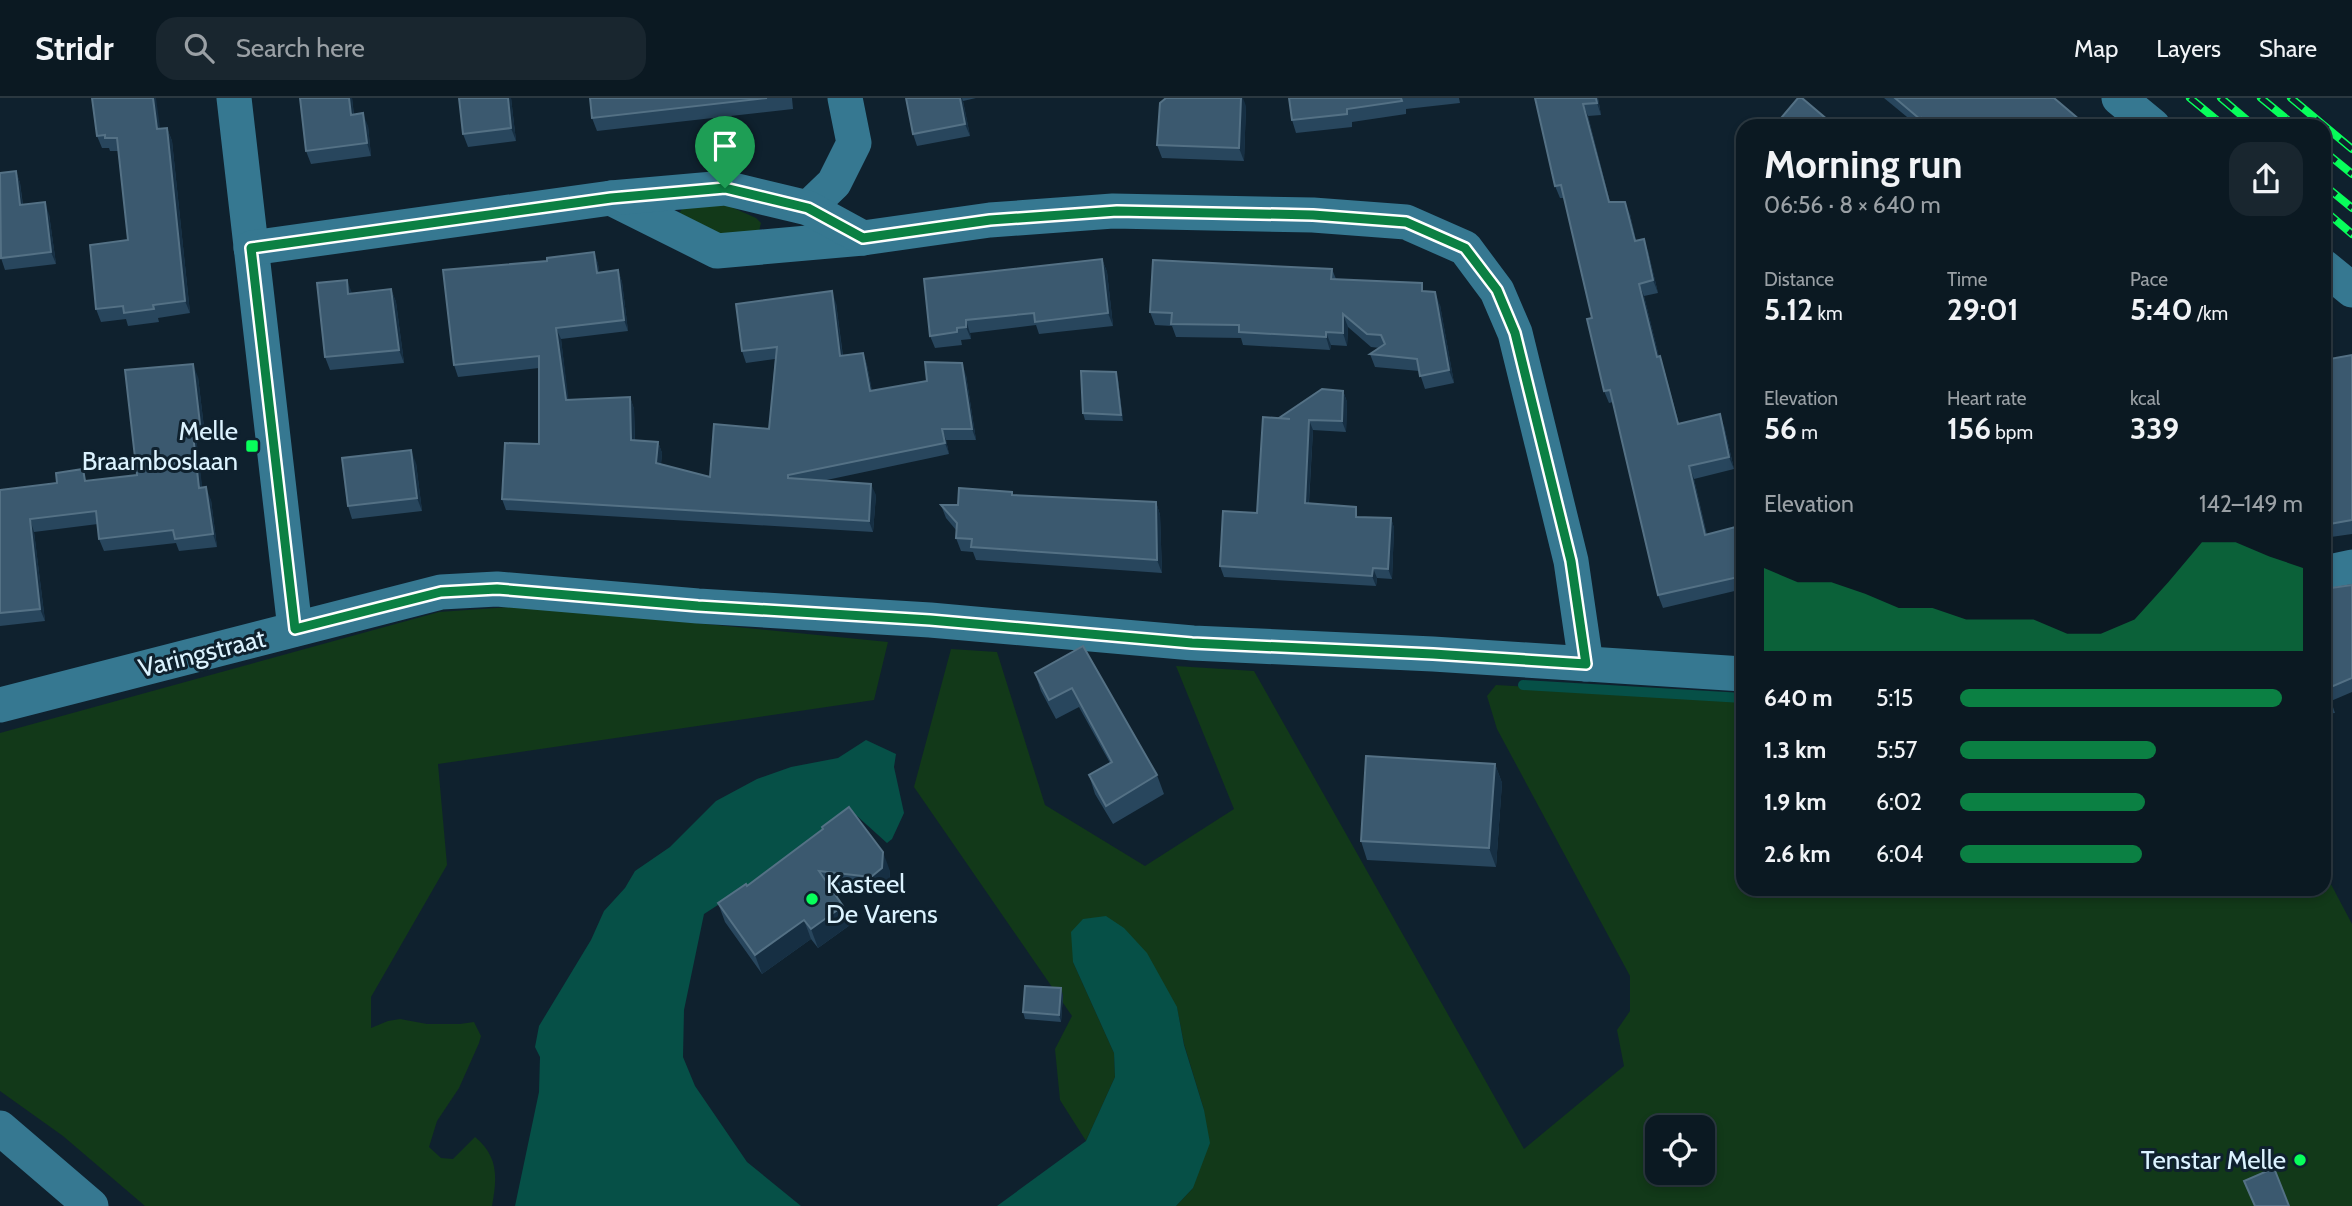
<!DOCTYPE html>
<meta charset="utf-8">
<style>
:root{--surface:#0b1922;--page:#19262f;--text:#f1f3f6;--muted:#9aa0a5;--line:#2b3840;--accent:#0b8043}
body{margin:0;font-family:Cabin,sans-serif;background:var(--page);color:var(--text);height:100vh;display:flex;flex-direction:column;font-size:26px;white-space:nowrap}
*{box-sizing:border-box;margin:0}
p{font-size:23px;color:var(--muted)}
.icon{flex:none;width:38px;height:38px;fill:none;stroke:currentColor;stroke-width:2;stroke-linecap:round;stroke-linejoin:round}
.map{position:relative;flex:1;overflow:hidden}
.sheet{position:absolute;left:1736px;top:21px;width:595px;height:777px;display:flex;flex-direction:column;background:var(--surface);border-radius:21px;box-shadow:0 4px 10px #0003,0 0 0 2px var(--line)}
.sheet>*{flex:none}
.tools{position:absolute;left:1645px;top:1017px;display:grid;gap:14px}
.tools a{display:grid;place-items:center;width:70px;height:70px;border-radius:14px;background:var(--surface);box-shadow:0 4px 10px #0003,0 0 0 2px var(--line);font-size:35px}
.pin{position:absolute;display:grid;place-items:center;width:60px;height:60px;color:#fff;margin:-72px -30px;border-radius:50% 50% 50% 0;rotate:-45deg;box-shadow:0 0 7px #0007}
.pin .icon{rotate:45deg}
.round{display:grid;place-items:center;flex:none;width:74px;height:74px;border-radius:21px;background:var(--page)}
.head{display:flex;align-items:center;justify-content:space-between;height:119px;padding:0 28px}
h1{font-size:38px;font-weight:800;line-height:52px}
.figures{display:grid;grid-template-columns:repeat(3,1fr);gap:10px;height:119px;padding:7px 28px}
.figures div{display:grid;align-content:center}
.figures b{font-size:30px;font-weight:800}
.figures small{font-size:19px;font-weight:400}
.figures p{font-size:19px}
.chart{height:196px;padding:14px 28px}
.chart p{display:flex;justify-content:space-between}
.chart svg{width:100%;height:126px;margin-top:7px;fill:var(--accent);opacity:.7}
ul{padding:0 28px;list-style:none;font-size:23px}
li{display:grid;grid-template-columns:112px 84px 1fr;align-items:center;height:52px}
li i{height:18px;border-radius:9px;background:var(--accent)}
header{display:flex;align-items:center;gap:42px;box-sizing:border-box;height:98px;padding:0 35px;background:var(--surface);border-bottom:2px solid var(--line)}
header strong{font-size:33px}
nav{display:flex;gap:38px;margin-inline-start:auto;font-size:24px}
.search{width:490px;height:63px;background:var(--page);display:flex;align-items:center;gap:18px;box-sizing:border-box;padding:0 24px;border-radius:21px;color:var(--muted);font-size:26px}
.map>svg:first-child{display:block}
.green{fill:#123919;fill-rule:evenodd}
.water{fill:#065047}
.lines{fill:none;stroke-linecap:round;stroke-linejoin:round}
.stream{stroke:#065047;stroke-width:10}
.minor{stroke:#367891;stroke-width:35}
.rail-casing{stroke:#08ff5b;stroke-width:8}
.rail{stroke:#0f212e;stroke-width:5;stroke-dasharray:16;stroke-linecap:butt}
.wall{fill:#28465d}
.shaded-wall{fill:#162f43}
.building{fill:#3b596f;stroke:#547185;stroke-width:2}
.route-casing{stroke:#fff;stroke-width:14}
.route{stroke:#0b8043;stroke-width:9}
.poi-dot{fill:#08ff5b;stroke:#0f212e;stroke-width:2.5}
.labels{text-anchor:middle;dominant-baseline:central;stroke-width:6;stroke-linejoin:round;paint-order:stroke}
.poi-label{font-size:26px;fill:#dcf3ff;stroke:#0f212e;text-anchor:end}
.street-label{font-size:26px;fill:#dcf3ff;stroke:#0f212e}
</style>
<header>
<strong>Stridr</strong>
<div class="search"><svg class="icon" aria-label="search" viewBox="0 0 24 24"><circle cx="10" cy="10" r="6"/><path d="M15 15l6 6"/></svg>Search here</div>
<nav><a>Map</a><a>Layers</a><a>Share</a></nav>
</header>
<div class="map">
<svg width="2352" height="1108" viewBox="0 0 2352 1108">
<rect width="100%" height="100%" fill="#0f212e"/>
<!-- green -->
<g class="green">
<polygon points="720,104 756,120 761,125 759,133 725,140 679,116 683,109"/>
<path d="M523,508L888,544L874,602L438,666L447,767L371,899V930L388,923L400,921L427,926H460L474,924L481,938L479,945L459,990L437,1023L429,1049L441,1060L453,1061L475,1039C499,1059 497,1080 492,1108H145L63,1038L0,993V635L439,514Z"/>
<path d="M951,551L997,554L1045,707L1145,768L1234,711L1176,568L1254,573L1524,1051L1624,968L1617,932L1630,913V878L1497,631L1487,598L1496,587L1743,601V791H2324V773L2352,826V1108H1176L1193,1090L1204,1012L1184,946L1177,910L1073,864L1114,955L1115,979L1086,1043L1060,1002L1055,951L1072,918L914,689ZM1657,1029H1703V1074H1657Z"/>
</g>
<!-- water -->
<g class="water">
<polygon points="866,642 896,656 894,669 904,715 892,741 887,745 857,718 842,722 775,770 704,816 684,912 683,959 695,988 747,1064 801,1108 515,1108 539,994 540,959 535,949 539,928 591,842 604,813 625,790 635,773 670,749 716,703 757,681 791,669 838,660"/>
<polygon points="1106,818 1124,830 1147,855 1177,909 1184,947 1204,1012 1210,1045 1193,1090 1176,1108 997,1108 1086,1043 1115,979 1114,955 1073,864 1071,834 1083,821"/>
</g>
<g class="lines">
<!-- stream -->
<polyline class="stream" points="1523,587 1743,600"/>
<!-- minor -->
<g class="minor">
<polyline points="234,0 295,531"/>
<polyline points="2119,0 2153,28"/>
<polyline points="611,100 717,153 863,140"/>
<polyline points="808,110 834,85 854,45 845,0"/>
<polyline points="251,150 611,100 725,90 808,110 863,140 990,122 1113,113 1313,117 1406,124 1465,150 1497,193 1515,235 1571,463 1586,566"/>
<polyline points="2324,169 2352,192"/>
<polyline points="2324,475 2352,469"/>
<polyline points="0,607 441,494 497,491 698,508 930,522 1193,545 1433,556 1743,576"/>
<polyline points="0,1030 91,1108"/>
</g>
<defs>
<g id="rail">
<polyline points="2190,0 2224,28"/>
<polyline points="2221,0 2254,28"/>
<polyline points="2261,0 2295,28"/>
<polyline points="2291,0 2352,51"/>
<polyline points="2324,53 2352,76"/>
<polyline points="2324,87 2352,110"/>
<polyline points="2324,112 2352,136"/>
</g>
</defs>
<!-- rail casing -->
<use href="#rail" class="rail-casing"/>
<!-- rail -->
<use href="#rail" class="rail"/>
</g>
<!-- wall -->
<g class="wall">
<polygon points="300,0 352,0 354,17 368,28 371,58 311,66 306,53"/>
<polygon points="459,0 511,0 516,43 468,49 463,36"/>
<polygon points="590,0 792,0 793,11 597,33 592,20"/>
<polygon points="906,0 976,0 963,3 970,38 917,48 913,36"/>
<polygon points="1289,0 1459,0 1460,5 1406,11 1406,16 1352,24 1352,29 1296,35 1292,22"/>
<polygon points="1535,0 1598,0 1601,17 1588,18 1610,104 1630,116 1636,143 1648,153 1658,195 1644,198 1659,259 1664,271 1679,326 1724,328 1734,371 1694,381 1707,437 1743,427 1743,491 1663,510 1658,497 1613,304 1609,305 1604,293 1592,220 1564,100 1560,100 1555,88"/>
<polygon points="1884,0 2054,0 2087,28 1918,28"/>
<polygon points="1246,8 1244,63 1162,60 1157,47"/>
<polygon points="1781,20 1831,28 1786,28 1784,26"/>
<polygon points="167,30 172,43 190,215 158,220 159,224 128,228 126,221 101,224 96,211 128,142 118,53 110,53 109,50 102,50 97,38"/>
<polygon points="16,73 20,85 23,107 49,116 56,166 5,172 1,160"/>
<polygon points="594,154 598,166 599,174 618,172 622,184 628,233 561,241 568,302 630,299 634,311 635,342 658,344 662,355 661,366 710,379 769,331 775,261 746,265 742,253 836,205 843,258 863,255 867,267 872,293 966,277 976,342 946,342 949,356 822,383 876,397 873,434 506,412 502,401 539,346 539,270 458,279 454,267 547,163"/>
<polygon points="1102,161 1107,174 1113,228 1039,236 1036,227 970,235 971,241 961,242 962,247 935,250 930,238"/>
<polygon points="1332,171 1336,181 1425,193 1440,207 1454,285 1425,291 1419,273 1375,269 1370,256 1380,250 1371,249 1348,229 1347,248 1331,247 1330,252 1243,247 1241,240 1176,239 1172,228 1155,227 1150,214"/>
<polygon points="391,191 396,204 404,265 330,272 325,259 352,196"/>
<polygon points="2352,257 2352,436 2324,440 2324,320 2329,319"/>
<polygon points="198,279 205,338 196,339 202,390 211,402 217,449 179,453 176,445 104,453 99,441 98,426 34,434 45,523 0,528 0,392 137,377"/>
<polygon points="1118,281 1123,323 1085,322 1083,315"/>
<polygon points="1343,293 1347,304 1346,334 1313,332 1309,405 1360,419 1391,420 1394,430 1392,481 1377,480 1376,488 1224,479 1220,468 1257,415 1279,320"/>
<polygon points="416,365 422,413 352,421 348,408"/>
<polygon points="1013,397 1156,404 1160,417 1162,475 976,462 973,454 961,453 956,440 956,432 946,420 941,407 958,407"/>
<polygon points="2352,486 2352,594 2331,603 2335,615 2324,616 2324,491"/>
<polygon points="1083,548 1157,677 1164,696 1113,726 1095,696 1089,677 1110,665 1079,609 1056,621 1041,593 1035,575"/>
<polygon points="1495,666 1502,685 1496,769 1367,762 1361,743"/>
<polygon points="823,731 890,773 889,789 878,797 832,792 843,808 850,827 818,850 811,841 762,876 725,824 718,805 747,788"/>
<polygon points="1063,897 1061,924 1025,921 1023,914"/>
</g>
<!-- shaded-wall -->
<g class="shaded-wall">
<polygon points="153,0 156,0 162,44 157,31"/>
<polygon points="349,0 352,0 355,30 351,17"/>
<polygon points="508,0 511,0 516,43 511,30"/>
<polygon points="960,0 962,0 963,3 970,38 965,26"/>
<polygon points="1241,0 1243,0 1246,8 1244,63 1239,50"/>
<polygon points="1596,0 1598,0 1601,17 1597,5"/>
<polygon points="1583,6 1588,18 1613,116 1609,104"/>
<polygon points="363,15 368,28 371,58 367,45"/>
<polygon points="167,30 172,43 190,215 185,203"/>
<polygon points="16,73 20,85 24,119 20,107"/>
<polygon points="45,104 49,116 56,166 51,154"/>
<polygon points="1625,104 1630,116 1639,155 1635,143"/>
<polygon points="1644,141 1648,153 1658,195 1653,182"/>
<polygon points="594,154 598,166 601,186 597,175"/>
<polygon points="1102,161 1107,174 1113,228 1108,215"/>
<polygon points="618,172 622,184 628,233 624,222"/>
<polygon points="347,182 352,195 353,209 348,196"/>
<polygon points="1639,186 1644,198 1662,271 1657,259"/>
<polygon points="391,191 396,204 404,265 399,252"/>
<polygon points="832,193 836,205 844,269 840,258"/>
<polygon points="1435,194 1440,207 1454,285 1449,272"/>
<polygon points="1343,216 1348,229 1347,248 1343,235"/>
<polygon points="966,222 970,235 971,241 966,229"/>
<polygon points="556,230 561,241 570,313 566,302"/>
<polygon points="1326,234 1331,247 1330,252 1326,239"/>
<polygon points="863,255 867,267 874,305 870,293"/>
<polygon points="1660,258 1664,271 1682,339 1678,326"/>
<polygon points="962,265 966,277 976,342 972,331"/>
<polygon points="193,266 198,279 205,338 200,326"/>
<polygon points="1116,274 1118,281 1123,323 1121,317"/>
<polygon points="1343,293 1347,304 1346,334 1342,323"/>
<polygon points="630,299 634,311 635,354 631,342"/>
<polygon points="1720,316 1724,328 1734,371 1729,359"/>
<polygon points="1309,322 1313,332 1308,415 1305,405"/>
<polygon points="192,327 196,339 204,403 199,390"/>
<polygon points="942,331 946,342 949,356 945,345"/>
<polygon points="658,344 662,355 660,376 656,365"/>
<polygon points="411,352 416,365 422,413 417,400"/>
<polygon points="1689,368 1694,381 1709,449 1705,437"/>
<polygon points="871,386 876,397 873,434 869,423"/>
<polygon points="206,389 211,402 217,449 213,436"/>
<polygon points="1156,404 1160,417 1162,475 1157,462"/>
<polygon points="1391,420 1394,430 1392,481 1388,471"/>
<polygon points="30,421 34,434 45,523 40,511"/>
<polygon points="1373,470 1377,480 1376,488 1372,478"/>
<polygon points="1495,666 1502,685 1496,769 1489,750"/>
<polygon points="883,754 890,773 889,789 878,797 871,779"/>
<polygon points="843,808 850,827 818,850 811,831"/>
<polygon points="804,822 811,841 762,876 755,857"/>
<polygon points="1061,890 1063,897 1061,924 1059,917"/>
</g>
<!-- building -->
<g class="building">
<polygon points="92,0 153,0 157,31 167,30 185,203 153,207 154,211 124,215 123,208 96,211 90,147 128,142 117,40 105,40 105,37 97,38"/>
<polygon points="300,0 349,0 351,17 363,15 367,45 306,53"/>
<polygon points="459,0 508,0 511,30 463,36"/>
<polygon points="590,0 767,0 592,20"/>
<polygon points="906,0 960,0 965,26 913,36"/>
<polygon points="1166,0 1241,0 1239,50 1157,47 1160,5"/>
<polygon points="1289,0 1401,0 1402,3 1347,11 1347,16 1292,22"/>
<polygon points="1535,0 1596,0 1597,5 1583,6 1609,104 1625,104 1635,143 1644,141 1653,182 1639,186 1657,259 1660,258 1678,326 1720,316 1729,359 1689,368 1705,437 1743,427 1743,478 1658,497 1610,292 1604,293 1587,221 1592,220 1561,87 1555,88"/>
<polygon points="1798,0 1802,0 1829,23 1825,28 1791,28 1781,20"/>
<polygon points="1895,0 2054,0 2087,28 1931,28 1922,20 1921,22"/>
<polygon points="16,73 20,107 45,104 51,154 1,160 0,75"/>
<polygon points="594,154 597,175 618,172 624,222 556,230 566,302 630,299 631,342 658,344 656,365 710,379 714,326 769,331 777,249 742,253 736,206 832,193 840,258 863,255 870,293 927,283 925,264 962,265 972,331 942,331 945,345 788,377 788,380 871,386 869,423 502,401 505,345 539,346 539,258 454,267 443,172 547,163 547,160"/>
<polygon points="1102,161 1108,215 1035,224 1034,215 966,222 966,229 957,230 957,234 930,238 924,181"/>
<polygon points="1153,162 1332,171 1331,181 1422,185 1422,193 1435,194 1449,272 1420,278 1417,261 1370,256 1385,246 1381,237 1367,236 1343,216 1343,235 1326,234 1326,239 1239,234 1239,227 1171,226 1172,215 1150,214"/>
<polygon points="347,182 348,196 391,191 399,252 325,259 317,185"/>
<polygon points="2352,257 2352,422 2324,427 2324,320 2329,319 2324,280 2324,262"/>
<polygon points="193,266 200,326 192,327 199,390 206,389 213,436 175,441 173,432 99,441 96,413 30,421 40,511 0,515 0,392 57,385 56,375 83,371 85,383 137,377 125,272"/>
<polygon points="1081,273 1116,274 1121,317 1083,315"/>
<polygon points="1322,291 1343,293 1342,323 1309,322 1305,405 1356,409 1356,419 1391,420 1388,471 1373,470 1372,478 1220,468 1223,413 1257,415 1263,319 1290,321 1279,320"/>
<polygon points="411,352 417,400 348,408 342,360"/>
<polygon points="959,390 1012,394 1012,397 1156,404 1157,462 971,449 972,441 956,440 957,425 941,407 958,407"/>
<polygon points="2352,487 2352,580 2326,591 2331,602 2324,603 2324,491"/>
<polygon points="1083,548 1157,677 1106,708 1089,677 1112,664 1072,590 1049,602 1035,575"/>
<polygon points="1366,658 1495,666 1489,750 1361,743"/>
<polygon points="849,709 883,754 882,770 871,779 819,773 843,808 811,831 804,822 755,857 718,805 746,786 747,788 823,731 822,729"/>
<polygon points="1025,888 1061,890 1059,917 1023,914"/>
<polygon points="2274,1070 2289,1108 2255,1108 2244,1083"/>
</g>
<g class="lines">
<defs>
<polygon id="route" points="725,90 808,110 863,140 990,122 1117,113 1313,117 1406,124 1465,150 1497,192 1515,235 1571,463 1586,566 1433,556 1192,545 930,522 698,508 497,491 441,494 295,531 251,150 611,100"/>
</defs>
<!-- route casing -->
<use href="#route" class="route-casing"/>
<!-- route -->
<use href="#route" class="route"/>
</g>
<!-- markers -->
<g class="poi-dot">
<rect x="245" y="341" width="14" height="14" rx="3.5"/>
<circle cx="812" cy="801" r="7"/>
<circle cx="2300" cy="1062" r="7"/>
</g>
<g class="labels">
<!-- poi labels -->
<g class="poi-label">
<text x="238" y="333">Melle<tspan x="238" dy="30">Braamboslaan</tspan></text>
<text x="826" y="786" text-anchor="start">Kasteel<tspan x="826" dy="30">De Varens</tspan></text>
<text x="2286" y="1062">Tenstar Melle</text>
</g>
<!-- street labels -->
<g class="street-label">
<text transform="translate(202 555) rotate(-14)">Varingstraat</text>
</g>
</g>
</svg>
<div class="tools">
<a><svg class="icon" aria-label="locate" viewBox="0 0 24 24"><circle cx="12" cy="12" r="6"/><path d="M12 2v4M12 18v4M2 12h4M18 12h4"/></svg></a>
</div>
<div class="pin" style="left:725px;top:90px;background:#1e9e55"><svg class="icon" aria-label="arrive" viewBox="0 0 24 24"><path d="M6 21V4h12l-3 4 3 4H6"/></svg></div>
<section class="sheet">
<div class="head"><div><h1>Morning run</h1><p>06:56 · 8 × 640 m</p></div><a class="round"><svg class="icon" aria-label="share" viewBox="0 0 24 24"><path d="M12 15V3M7 8l5-5 5 5M5 13v7h14v-7"/></svg></a></div>
<div class="figures">
<div><p>Distance</p><b>5.12<small> km</small></b></div>
<div><p>Time</p><b>29:01</b></div>
<div><p>Pace</p><b>5:40<small> /km</small></b></div>
</div>
<div class="figures">
<div><p>Elevation</p><b>56<small> m</small></b></div>
<div><p>Heart rate</p><b>156<small> bpm</small></b></div>
<div><p>kcal</p><b>339</b></div>
</div>
<div class="chart"><p><span>Elevation</span>142–149 m</p>
<svg viewBox="0 0 160 44" preserveAspectRatio="none"><path d="M0 44V15L10 20L20 20L30 24L40 29L50 29L60 33L70 33L80 33L90 38L100 38L110 33L120 20L130 6L140 6L150 11L160 15V44z"/></svg>
</div>
<ul>
<li><b>640 m</b>5:15<i style="width:94%"></i></li>
<li><b>1.3 km</b>5:57<i style="width:57%"></i></li>
<li><b>1.9 km</b>6:02<i style="width:54%"></i></li>
<li><b>2.6 km</b>6:04<i style="width:53%"></i></li>
</ul>
</section>
</div>
